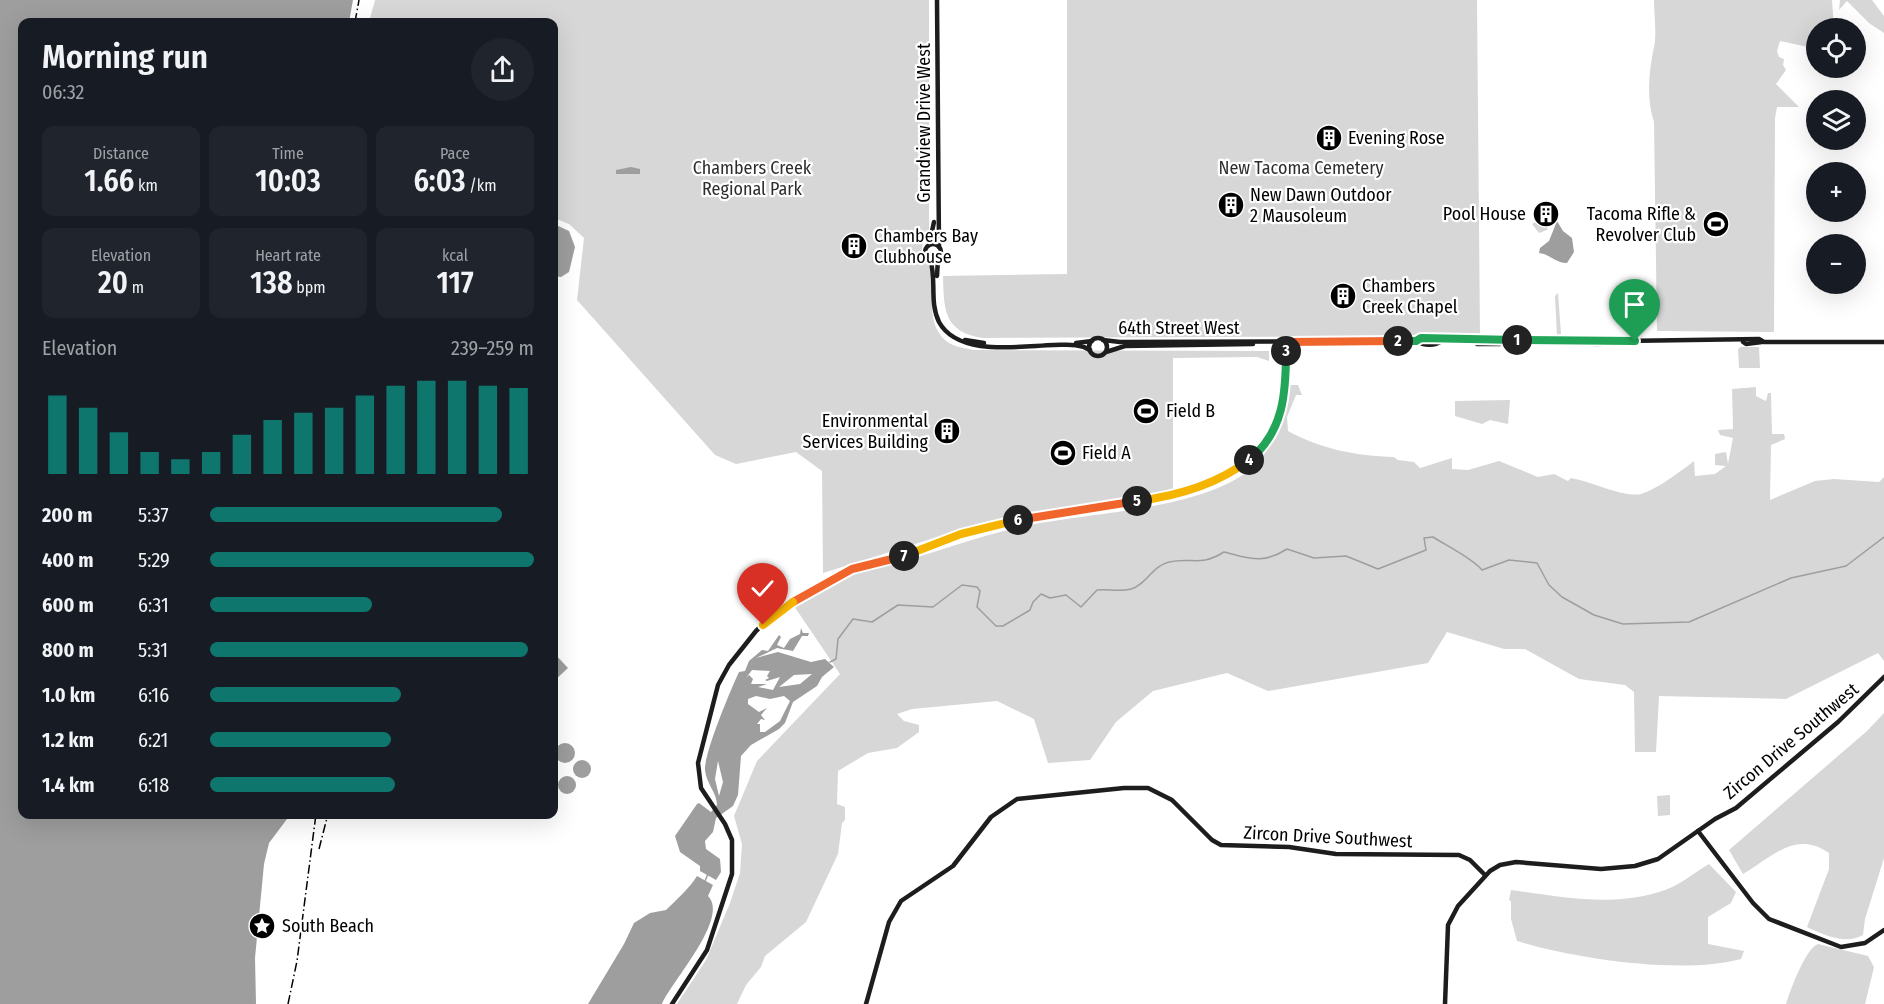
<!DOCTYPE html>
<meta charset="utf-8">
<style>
:root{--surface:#171b24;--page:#20242c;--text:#f1f3f6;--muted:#9ea1a6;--accent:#0f766e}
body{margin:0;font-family:"Fira Sans Condensed",sans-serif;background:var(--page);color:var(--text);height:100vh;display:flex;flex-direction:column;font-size:22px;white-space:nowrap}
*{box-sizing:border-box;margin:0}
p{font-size:20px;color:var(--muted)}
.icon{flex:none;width:33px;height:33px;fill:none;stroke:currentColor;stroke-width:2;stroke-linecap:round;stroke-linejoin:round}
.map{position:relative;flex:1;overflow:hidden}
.side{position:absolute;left:18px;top:18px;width:540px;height:801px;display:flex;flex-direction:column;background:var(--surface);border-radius:12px;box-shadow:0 6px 24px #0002}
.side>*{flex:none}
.controls{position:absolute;left:1806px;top:18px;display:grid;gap:12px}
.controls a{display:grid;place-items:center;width:60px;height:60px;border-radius:50%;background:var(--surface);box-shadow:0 6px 24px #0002;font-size:30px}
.pin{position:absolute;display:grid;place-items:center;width:51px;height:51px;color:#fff;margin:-62px -26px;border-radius:50% 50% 50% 0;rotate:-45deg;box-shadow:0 0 6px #0007}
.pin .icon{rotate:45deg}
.km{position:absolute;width:30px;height:30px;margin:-15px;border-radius:50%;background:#222;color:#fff;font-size:16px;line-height:30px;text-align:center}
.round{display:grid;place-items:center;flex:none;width:63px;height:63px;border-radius:32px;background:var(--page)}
.overview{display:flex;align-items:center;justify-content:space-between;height:102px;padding:0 24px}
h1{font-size:33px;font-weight:600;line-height:45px}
.figures{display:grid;grid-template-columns:repeat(3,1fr);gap:9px;height:102px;padding:6px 24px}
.figures div{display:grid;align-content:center;border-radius:12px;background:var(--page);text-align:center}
.figures b{font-size:30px;font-weight:600}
.figures small{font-size:16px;font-weight:400}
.figures p{font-size:16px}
.chart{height:168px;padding:12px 24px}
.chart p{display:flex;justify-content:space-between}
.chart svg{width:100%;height:108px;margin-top:6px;stroke:var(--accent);stroke-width:6}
ul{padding:0 24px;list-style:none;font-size:20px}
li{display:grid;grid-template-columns:96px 72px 1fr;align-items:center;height:45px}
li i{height:15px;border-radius:8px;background:var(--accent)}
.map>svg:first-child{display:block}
.green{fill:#d7d7d7}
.water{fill:#9e9e9e;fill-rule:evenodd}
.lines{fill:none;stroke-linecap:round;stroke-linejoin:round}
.stream{stroke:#9e9e9e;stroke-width:1.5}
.secondary{stroke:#1d1d1d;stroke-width:4.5}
.rail{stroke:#000;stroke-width:1.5;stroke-dasharray:9 3 1.5 3;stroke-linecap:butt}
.split-1-casing{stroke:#fff;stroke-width:12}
.split-2-casing{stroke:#fff;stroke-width:12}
.split-3-casing{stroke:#fff;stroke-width:12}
.split-4-casing{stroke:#fff;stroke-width:12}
.split-5-casing{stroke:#fff;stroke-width:12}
.split-6-casing{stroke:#fff;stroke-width:12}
.split-7-casing{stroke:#fff;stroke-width:12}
.split-8-casing{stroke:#fff;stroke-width:12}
.split-9-casing{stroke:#fff;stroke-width:12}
.split-1{stroke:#22a559;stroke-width:8}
.split-2{stroke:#22a559;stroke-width:8}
.split-3{stroke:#f0652b;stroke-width:8}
.split-4{stroke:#22a559;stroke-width:8}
.split-5{stroke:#f5b400;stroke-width:8}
.split-6{stroke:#f0652b;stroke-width:8}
.split-7{stroke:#f5b400;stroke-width:8}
.split-8{stroke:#f0652b;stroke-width:8}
.split-9{stroke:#f5b400;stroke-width:8}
.labels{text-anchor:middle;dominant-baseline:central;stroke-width:4.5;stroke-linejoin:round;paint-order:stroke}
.street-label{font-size:18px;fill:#000;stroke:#fff}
.poi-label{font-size:18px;fill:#000;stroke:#fff;text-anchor:start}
.park-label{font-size:18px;fill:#2e2e2e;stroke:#fff}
</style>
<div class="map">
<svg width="1884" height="1004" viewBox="0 0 1884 1004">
<rect width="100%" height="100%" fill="#fff"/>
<!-- green -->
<g class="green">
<path d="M375,0H929V232L927,240L923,243L921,255C946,273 916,320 949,343C955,347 966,348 973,350L1269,351V361L1257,357L1173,358V490L988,521L823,573L822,471L796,452L736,464L715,455L577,300L584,238L569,224L554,218V22H369Z"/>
<path d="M1067,0H1477L1480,336L983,338C943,332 944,309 943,276L1067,274Z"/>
<path d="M1654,0H1832L1834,28H1816V56L1808,47L1780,41L1777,51L1779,57L1784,59L1783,65L1786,70L1776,84L1799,107H1777L1775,118L1774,332L1657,331L1654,122C1646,99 1649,70 1654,47C1657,36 1654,13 1654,0Z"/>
<polygon points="1840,0 1872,0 1884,16 1884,33 1869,23 1847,1 1839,10"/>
<polygon points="1544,209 1553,213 1547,230 1539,233 1532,224 1537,221"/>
<polygon points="1558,293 1561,334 1557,336 1555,296"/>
<polygon points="1741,347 1759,347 1760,368 1739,368 1738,349"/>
<path d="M1290,385H1298L1302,395H1296L1287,417L1288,431C1321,449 1356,456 1394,457L1398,460L1414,462L1420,468L1452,458V469L1468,470L1499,461L1538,477L1554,474L1568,481L1571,478C1590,481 1624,498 1641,494C1656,490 1681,471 1694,461L1695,476L1715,474L1726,466L1715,465V454L1726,452L1728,464L1733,438L1720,435L1718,430L1733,429L1732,389L1756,387V396L1766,401L1768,393H1771L1772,434H1784L1785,439L1771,445L1770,500L1815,481L1834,479L1879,482L1884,477V661L1878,653L1786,699L1659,696L1656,752H1635L1634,692L1625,685L1579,679L1525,649H1504L1447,632L1428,663L1268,691L1227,673L1153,691L1116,722L1090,760L1048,763L1034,719L997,701L912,709L897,714L904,721L919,725V732L897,748L868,753L838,771L837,804L845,807V820L842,823L838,854L806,922L765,956L761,967L746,985L737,1004H677L706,960L730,903L740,873L742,844L734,816L757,761L840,674L794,606C818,593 841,578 867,570C880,566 894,564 907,560C945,549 982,535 1021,527C1085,512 1204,511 1253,467C1277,445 1279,414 1290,385Z"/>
<polygon points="1510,400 1508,424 1490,420 1482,424 1455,416 1455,401"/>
<path d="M1884,713V858L1865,919L1863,935C1845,945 1824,935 1807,927L1829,869V853C1796,830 1773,856 1743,874L1729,850L1867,731Z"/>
<polygon points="1670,795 1670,815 1658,816 1657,796"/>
<path d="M1709,864L1736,892L1731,903L1708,917V944L1744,951L1741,959C1683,975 1574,959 1517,941L1511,919V901L1509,900L1511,890C1562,897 1615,908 1665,890C1680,885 1695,872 1709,864Z"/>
<path d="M1818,944L1868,956L1874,967L1865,1004H1786C1790,990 1806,948 1818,944Z"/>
</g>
<!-- water -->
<g class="water">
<polygon points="0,0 353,0 349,22 22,22 22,814 290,815 269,843 264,864 255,958 256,1004 0,1004"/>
<polygon points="631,167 640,169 640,174 616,174 616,170"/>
<path d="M1557,221L1563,231L1572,238L1574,252L1567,263C1555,263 1550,254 1539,253L1540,248L1549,241Z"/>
<polygon points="554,224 569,231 575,247 569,272 561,277 554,276"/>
<path d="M801,628L803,633H809L808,636H802L793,651L777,648L756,658L778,652L811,662L825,659L834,667L822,677L817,686L793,702L785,723L779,729L751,745L741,756L738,795L733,806L716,818L713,832L705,841L706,849L720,859L721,872L716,880L700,871V866L680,852L675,836L697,804L699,803L711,812L717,805C717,793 706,783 705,770C704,753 731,689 739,672L745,671L749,661L762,650L768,651L779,635L781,637L777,645L784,648L790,639L800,634ZM752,670L770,671L767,676L769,678L765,680L767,681L780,677L773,690L758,687L767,684H751L753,679L749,675L746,678ZM812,674L800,684L779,687L794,675ZM756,696L770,699L784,696L790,701L780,721L765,732H760V724H757L761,719L765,720L761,715L767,708L759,712L748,704V699ZM718,761L723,782L719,796L715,779Z"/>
<polygon points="554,653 568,668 554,681"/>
<circle cx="565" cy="753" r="10"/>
<circle cx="582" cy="769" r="9"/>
<circle cx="567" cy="785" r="9"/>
<path d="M697,876L713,885L708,896C730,918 671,982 662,1004H588L624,944L634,923L650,913L666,910C677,899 689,889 697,876Z"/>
</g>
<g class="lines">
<!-- stream -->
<g class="stream">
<path d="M830,662L836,659L838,639L853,619L872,622L898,605L933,607L962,585L977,587L980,591L977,607L996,626H1003L1030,610L1033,602L1041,594L1050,598L1066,595L1081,607L1097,590C1108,589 1121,592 1131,589C1146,585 1152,566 1169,562C1192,557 1200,567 1224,552C1249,558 1262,565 1287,549L1314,558L1346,556L1378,569L1426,550L1424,538L1433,537C1447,546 1472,558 1482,570L1509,560L1537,563L1549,585L1562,597L1594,615L1623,624L1689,622L1791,578L1846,566L1884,537"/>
<polyline points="705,881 708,874"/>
</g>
<!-- secondary -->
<g class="secondary">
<polyline points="937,0 939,247"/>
<circle cx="933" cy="252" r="8"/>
<polyline points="929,245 934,222"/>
<path d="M930,259C937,279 929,302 939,322C958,357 1020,346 1054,345C1066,345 1079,343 1090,350"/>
<polyline points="937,276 938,258"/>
<circle cx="1098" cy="347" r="9"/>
<polyline points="965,340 984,343"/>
<polyline points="1103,340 1120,342 1416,341 1421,338 1442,341 1595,339 1633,344 1635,341"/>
<polyline points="1474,340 1477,344 1500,344 1504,340"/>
<path d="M1416,341C1424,346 1435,346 1442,341"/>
<polyline points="1592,341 1594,344 1601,344 1604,341"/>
<polyline points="1622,341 1759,339 1764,342 1884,342"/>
<polyline points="1743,342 1746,344 1762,342"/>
<polyline points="1076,343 1092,341"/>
<polyline points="1106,352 1125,346 1253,344"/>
<polyline points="1698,831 1753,903 1769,919 1841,947 1865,943 1884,930"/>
<polyline points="672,1004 707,950 732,874 732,840 725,824 701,788 698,763 718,685 729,665 756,631 777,611 821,584 852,569 898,558 983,527 1106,505 1170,496 1197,488 1230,473 1253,456 1275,428 1286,393 1286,342"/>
<polyline points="866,1004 889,922 901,901 953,866 991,817 1017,799 1124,788 1148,788 1172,800 1212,840 1221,845 1289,847 1336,854 1459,855 1470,860 1485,875"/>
<polyline points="1445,1004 1448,925 1458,906 1490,871 1500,865 1516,862 1601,869 1635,866 1658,859 1715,819 1736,808 1838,722 1884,677"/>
</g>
<!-- rail -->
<g class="rail">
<polyline points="355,22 359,0"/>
<polyline points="319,849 328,814"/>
<polyline points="288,1004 297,961 316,814"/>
</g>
</g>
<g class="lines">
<defs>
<polyline id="split-1" points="1517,340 1635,341"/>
<polyline id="split-2" points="1398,341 1416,341 1421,338 1517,340"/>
<polyline id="split-3" points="1286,351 1286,342 1398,341"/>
<path id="split-4" d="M1249,460C1284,432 1286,392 1286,351"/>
<path id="split-5" d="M1137,501C1178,496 1216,485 1249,460"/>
<polyline id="split-6" points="1018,520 1137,501"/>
<polyline id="split-7" points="904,556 961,534 1018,520"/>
<polyline id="split-8" points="793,602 852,569 904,556"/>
<polyline id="split-9" points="763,625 793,602"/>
</defs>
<!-- split-1 casing -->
<use href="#split-1" class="split-1-casing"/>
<!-- split-2 casing -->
<use href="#split-2" class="split-2-casing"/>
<!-- split-3 casing -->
<use href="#split-3" class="split-3-casing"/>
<!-- split-4 casing -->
<use href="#split-4" class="split-4-casing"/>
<!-- split-5 casing -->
<use href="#split-5" class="split-5-casing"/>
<!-- split-6 casing -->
<use href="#split-6" class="split-6-casing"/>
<!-- split-7 casing -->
<use href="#split-7" class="split-7-casing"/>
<!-- split-8 casing -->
<use href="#split-8" class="split-8-casing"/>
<!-- split-9 casing -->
<use href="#split-9" class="split-9-casing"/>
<!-- split-1 -->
<use href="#split-1" class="split-1"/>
<!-- split-2 -->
<use href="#split-2" class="split-2"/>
<!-- split-3 -->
<use href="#split-3" class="split-3"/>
<!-- split-4 -->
<use href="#split-4" class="split-4"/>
<!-- split-5 -->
<use href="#split-5" class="split-5"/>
<!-- split-6 -->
<use href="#split-6" class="split-6"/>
<!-- split-7 -->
<use href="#split-7" class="split-7"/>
<!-- split-8 -->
<use href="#split-8" class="split-8"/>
<!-- split-9 -->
<use href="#split-9" class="split-9"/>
</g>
<!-- icons -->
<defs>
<symbol id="building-disc" viewBox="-11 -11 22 22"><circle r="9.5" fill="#000" stroke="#fff"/><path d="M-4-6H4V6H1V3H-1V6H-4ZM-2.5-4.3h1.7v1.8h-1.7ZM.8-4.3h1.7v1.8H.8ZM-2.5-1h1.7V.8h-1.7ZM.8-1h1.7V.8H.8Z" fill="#fff"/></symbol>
<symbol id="stadium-disc" viewBox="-11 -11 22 22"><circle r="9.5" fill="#000" stroke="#fff"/><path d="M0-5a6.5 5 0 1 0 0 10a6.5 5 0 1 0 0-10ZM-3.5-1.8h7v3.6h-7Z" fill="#fff"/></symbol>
<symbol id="sight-disc" viewBox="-11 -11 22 22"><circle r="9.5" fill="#000" stroke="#fff"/><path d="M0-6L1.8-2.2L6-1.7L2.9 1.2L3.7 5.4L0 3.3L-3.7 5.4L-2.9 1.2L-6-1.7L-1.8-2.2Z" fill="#fff"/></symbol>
</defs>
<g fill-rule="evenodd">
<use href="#building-disc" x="1314" y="123" width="30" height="30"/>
<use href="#building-disc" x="1216" y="190" width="30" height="30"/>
<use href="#building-disc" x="1531" y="199" width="30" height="30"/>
<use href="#stadium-disc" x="1701" y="209" width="30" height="30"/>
<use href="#building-disc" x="839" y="231" width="30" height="30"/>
<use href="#building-disc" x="1328" y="281" width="30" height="30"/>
<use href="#stadium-disc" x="1131" y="396" width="30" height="30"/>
<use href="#building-disc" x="932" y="416" width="30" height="30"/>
<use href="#stadium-disc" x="1048" y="438" width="30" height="30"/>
<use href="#sight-disc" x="247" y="911" width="30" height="30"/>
</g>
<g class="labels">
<!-- street labels -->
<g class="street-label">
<text transform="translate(924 123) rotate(-90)">Grandview Drive West</text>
<text x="1179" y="328">64th Street West</text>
<text transform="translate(1791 741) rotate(-40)">Zircon Drive Southwest</text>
<text transform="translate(1328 837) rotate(3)">Zircon Drive Southwest</text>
</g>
<!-- poi labels -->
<g class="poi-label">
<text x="1348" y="138">Evening Rose</text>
<text x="1250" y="195">New Dawn Outdoor<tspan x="1250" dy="21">2 Mausoleum</tspan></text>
<text x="1526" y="214" text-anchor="end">Pool House</text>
<text x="1696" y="214" text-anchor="end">Tacoma Rifle &amp;<tspan x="1696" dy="21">Revolver Club</tspan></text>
<text x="874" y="236">Chambers Bay<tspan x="874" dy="21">Clubhouse</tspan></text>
<text x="1362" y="286">Chambers<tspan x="1362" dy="21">Creek Chapel</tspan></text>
<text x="1166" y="411">Field B</text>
<text x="928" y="421" text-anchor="end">Environmental<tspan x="928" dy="21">Services Building</tspan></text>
<text x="1082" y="453">Field A</text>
<text x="282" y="926">South Beach</text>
</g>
<!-- park labels -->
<g class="park-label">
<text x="752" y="168">Chambers Creek<tspan x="752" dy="21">Regional Park</tspan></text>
<text x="1301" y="168">New Tacoma Cemetery</text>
</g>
</g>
</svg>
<div class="controls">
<a><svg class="icon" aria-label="locate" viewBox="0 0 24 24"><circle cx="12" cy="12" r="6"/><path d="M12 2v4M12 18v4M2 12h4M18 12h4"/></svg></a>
<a><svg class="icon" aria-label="layers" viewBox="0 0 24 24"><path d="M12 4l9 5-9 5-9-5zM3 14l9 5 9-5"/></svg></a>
<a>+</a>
<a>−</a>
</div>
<div class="pin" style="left:1635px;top:341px;background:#1e9e55"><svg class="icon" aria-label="arrive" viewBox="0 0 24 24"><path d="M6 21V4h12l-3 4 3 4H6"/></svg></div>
<div class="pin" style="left:763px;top:625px;background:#d93025"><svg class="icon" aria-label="check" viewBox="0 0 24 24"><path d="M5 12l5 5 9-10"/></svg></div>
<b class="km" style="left:1517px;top:340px">1</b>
<b class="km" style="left:1398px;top:341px">2</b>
<b class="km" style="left:1286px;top:351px">3</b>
<b class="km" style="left:1249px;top:460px">4</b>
<b class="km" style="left:1137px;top:501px">5</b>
<b class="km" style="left:1018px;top:520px">6</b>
<b class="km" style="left:904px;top:556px">7</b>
<section class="side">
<div class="overview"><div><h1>Morning run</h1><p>06:32</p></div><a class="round"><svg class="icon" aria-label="share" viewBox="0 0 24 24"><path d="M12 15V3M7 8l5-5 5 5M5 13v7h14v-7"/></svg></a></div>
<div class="figures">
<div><p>Distance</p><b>1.66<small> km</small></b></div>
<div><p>Time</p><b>10:03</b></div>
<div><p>Pace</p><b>6:03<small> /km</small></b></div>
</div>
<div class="figures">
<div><p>Elevation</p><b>20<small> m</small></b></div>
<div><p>Heart rate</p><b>138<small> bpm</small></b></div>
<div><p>kcal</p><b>117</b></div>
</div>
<div class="chart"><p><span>Elevation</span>239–259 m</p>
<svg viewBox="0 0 160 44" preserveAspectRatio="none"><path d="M5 44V12M15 44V17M25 44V27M35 44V35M45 44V38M55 44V35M65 44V28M75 44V22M85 44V19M95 44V17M105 44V12M115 44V8M125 44V6M135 44V6M145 44V8M155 44V9"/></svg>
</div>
<ul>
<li><b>200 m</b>5:37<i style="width:90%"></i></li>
<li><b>400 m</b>5:29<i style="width:100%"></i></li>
<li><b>600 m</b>6:31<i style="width:50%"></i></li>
<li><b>800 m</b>5:31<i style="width:98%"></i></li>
<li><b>1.0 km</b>6:16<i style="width:59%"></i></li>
<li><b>1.2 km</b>6:21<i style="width:56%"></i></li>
<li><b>1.4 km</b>6:18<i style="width:57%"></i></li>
</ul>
</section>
</div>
